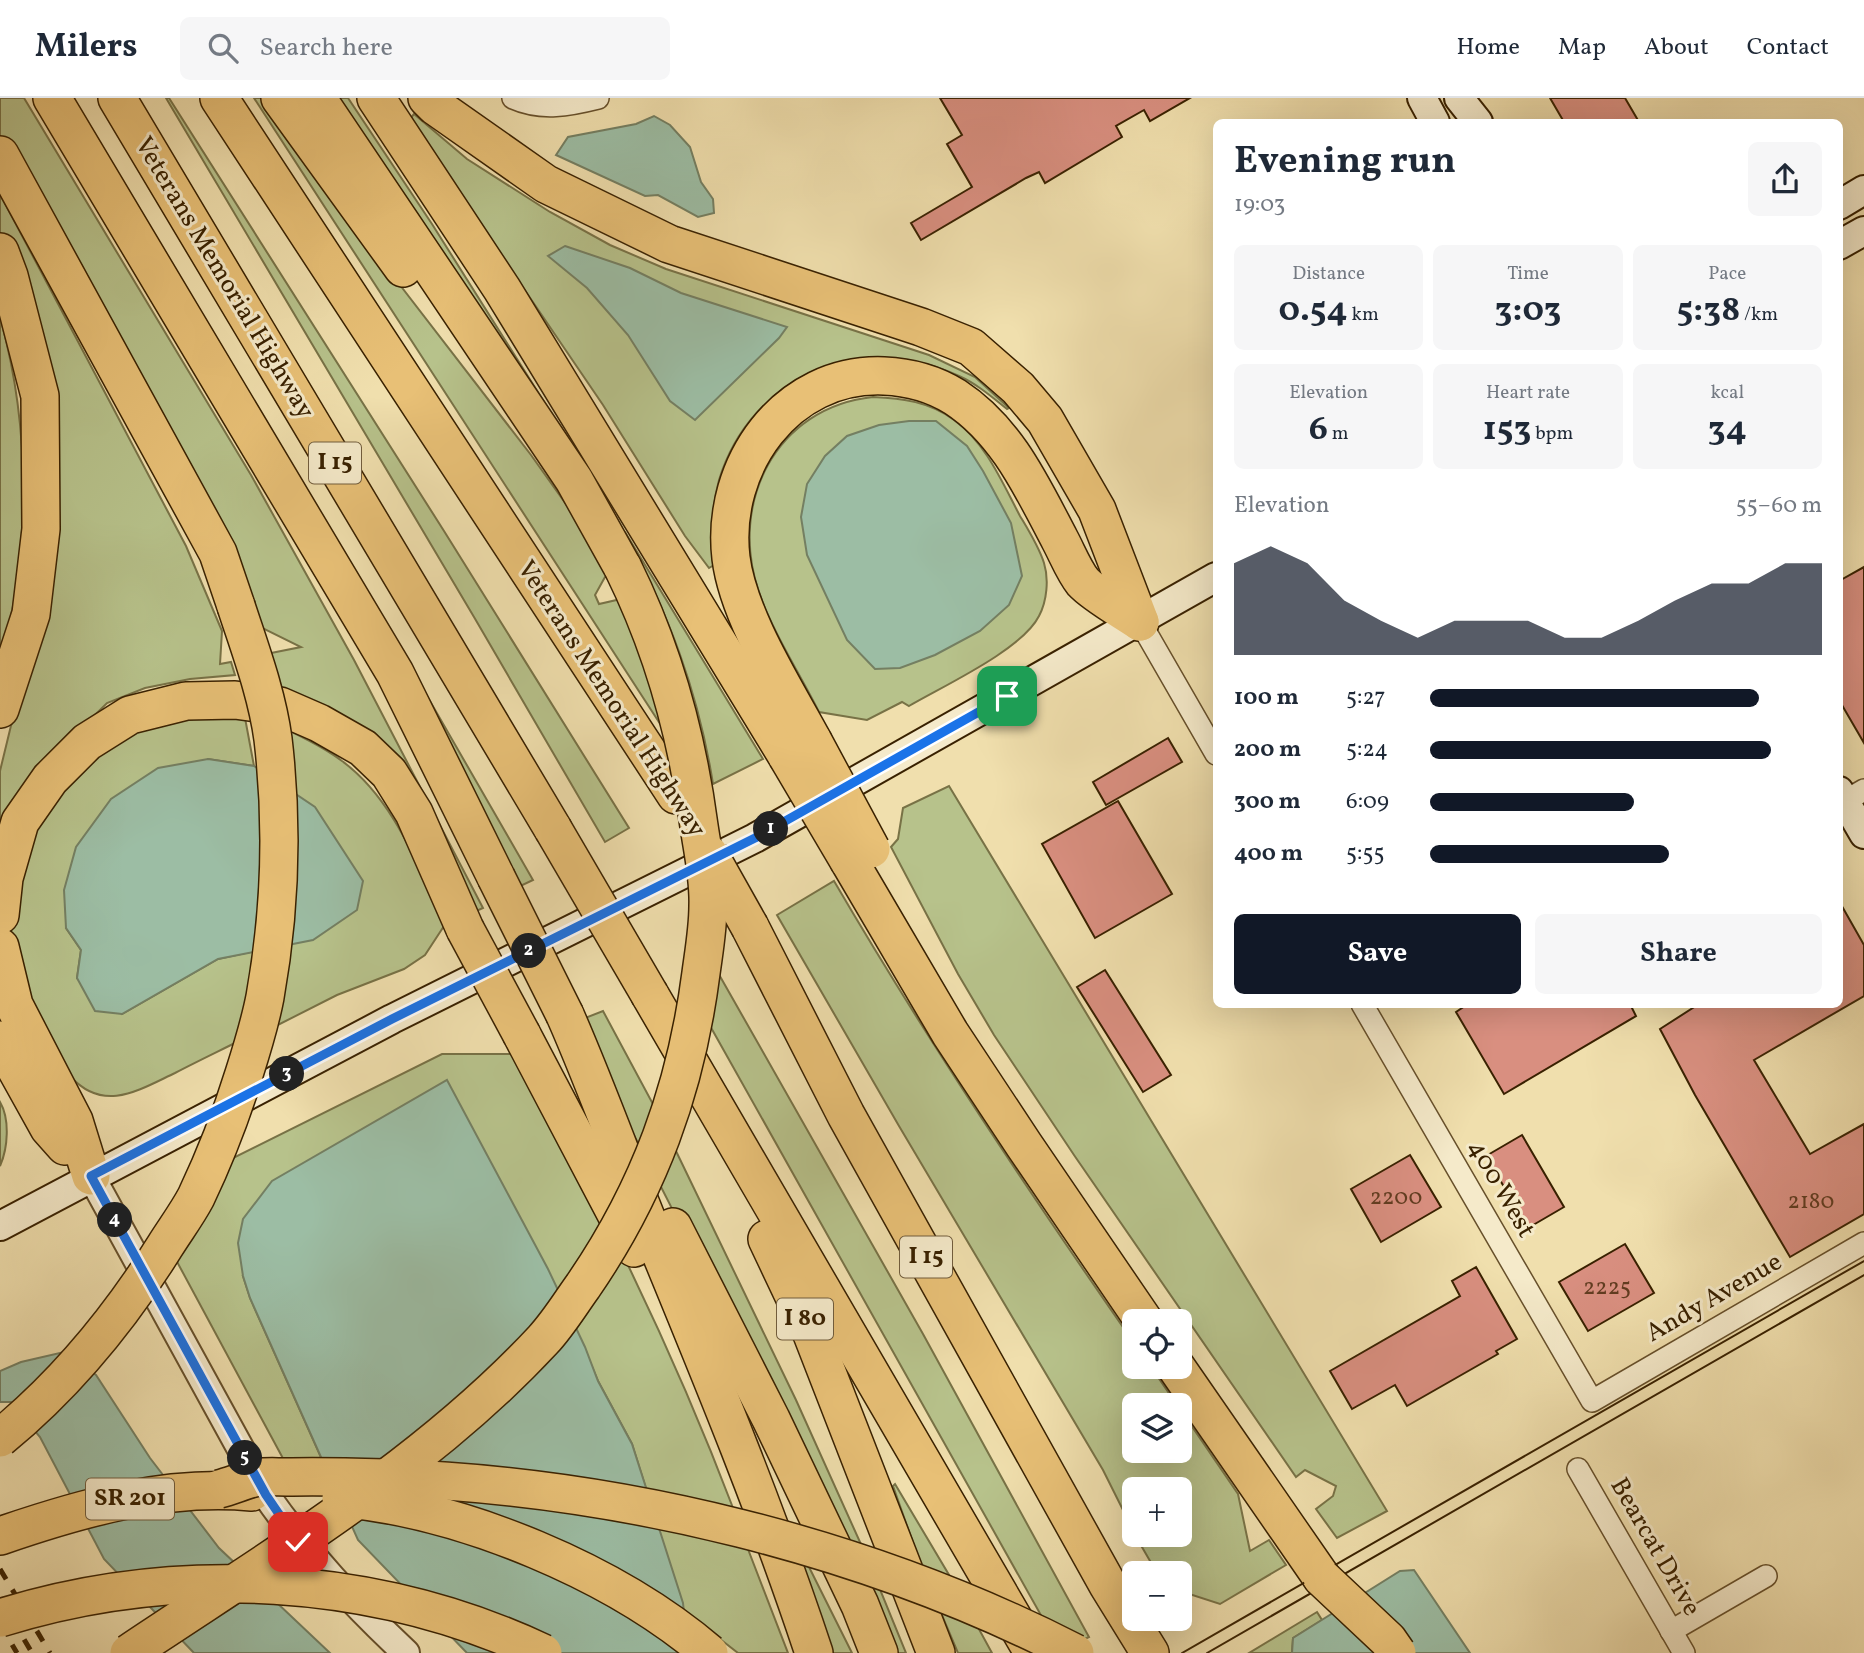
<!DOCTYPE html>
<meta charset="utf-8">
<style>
:root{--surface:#fff;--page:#f6f6f7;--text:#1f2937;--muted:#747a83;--line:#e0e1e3;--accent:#111827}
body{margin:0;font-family:Vollkorn,serif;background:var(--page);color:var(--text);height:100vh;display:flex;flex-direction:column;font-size:26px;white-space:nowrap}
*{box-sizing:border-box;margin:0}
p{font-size:23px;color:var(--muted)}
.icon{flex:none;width:38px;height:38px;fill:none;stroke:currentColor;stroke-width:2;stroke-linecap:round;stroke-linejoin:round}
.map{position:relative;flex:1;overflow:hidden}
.details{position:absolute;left:1213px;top:21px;width:630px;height:889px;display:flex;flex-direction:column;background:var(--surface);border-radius:10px;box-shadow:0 7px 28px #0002}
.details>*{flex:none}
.buttons{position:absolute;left:1122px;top:1211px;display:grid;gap:14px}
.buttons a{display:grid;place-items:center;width:70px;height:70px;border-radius:10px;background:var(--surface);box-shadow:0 7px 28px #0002;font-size:35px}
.pin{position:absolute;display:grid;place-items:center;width:60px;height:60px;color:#fff;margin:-30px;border-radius:14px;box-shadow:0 4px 10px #0006}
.km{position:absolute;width:35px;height:35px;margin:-18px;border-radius:50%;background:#222;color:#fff;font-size:19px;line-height:35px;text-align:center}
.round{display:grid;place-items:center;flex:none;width:74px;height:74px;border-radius:10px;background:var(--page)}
.head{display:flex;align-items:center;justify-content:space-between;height:119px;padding:0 21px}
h1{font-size:38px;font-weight:700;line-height:52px}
.metrics{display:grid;grid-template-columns:repeat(3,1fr);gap:10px;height:119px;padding:7px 21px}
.metrics div{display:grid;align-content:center;border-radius:10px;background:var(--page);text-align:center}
.metrics b{font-size:35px;font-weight:700}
.metrics small{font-size:19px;font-weight:400}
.metrics p{font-size:19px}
.chart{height:196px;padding:14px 21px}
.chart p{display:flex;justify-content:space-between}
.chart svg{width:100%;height:126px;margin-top:7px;fill:var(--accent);opacity:.7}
.cta{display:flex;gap:14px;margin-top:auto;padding:14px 21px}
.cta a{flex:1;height:80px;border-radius:10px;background:var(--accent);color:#fff;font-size:28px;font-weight:700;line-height:80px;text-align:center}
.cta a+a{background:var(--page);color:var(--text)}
ul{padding:0 21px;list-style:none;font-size:23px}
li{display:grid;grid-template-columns:112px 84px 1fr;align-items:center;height:52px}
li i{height:18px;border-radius:9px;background:var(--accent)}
header{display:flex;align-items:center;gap:42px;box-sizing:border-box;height:98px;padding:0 35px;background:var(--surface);border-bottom:2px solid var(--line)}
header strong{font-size:33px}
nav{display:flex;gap:38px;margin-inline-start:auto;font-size:24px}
.search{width:490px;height:63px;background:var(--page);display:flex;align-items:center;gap:18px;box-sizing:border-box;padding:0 24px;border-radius:10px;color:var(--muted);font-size:26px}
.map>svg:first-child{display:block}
.green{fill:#b7c28b;stroke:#787246;stroke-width:2}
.water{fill:#9cbda4;stroke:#747f62;stroke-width:2}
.building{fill:#d98f80;stroke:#392100;stroke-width:2}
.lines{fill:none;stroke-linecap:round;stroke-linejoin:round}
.minor-casing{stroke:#67502b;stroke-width:24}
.tertiary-casing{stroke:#67502b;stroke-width:30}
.secondary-casing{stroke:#392100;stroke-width:32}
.motorway-casing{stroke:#392100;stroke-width:40}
.minor{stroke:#f5eaca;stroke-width:21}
.tertiary{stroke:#f5eaca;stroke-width:26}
.secondary{stroke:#f5eaca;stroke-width:28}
.motorway{stroke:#e8c076;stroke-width:37}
.tram{stroke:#392100;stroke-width:2}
.rail{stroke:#392100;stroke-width:5;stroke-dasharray:12 12;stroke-linecap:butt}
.motorway-bridge-casing{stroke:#392100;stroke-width:40;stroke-linecap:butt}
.motorway-bridge{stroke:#e8c076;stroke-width:37}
.route-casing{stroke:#fff;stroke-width:14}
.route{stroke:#1a73e8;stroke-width:9}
.labels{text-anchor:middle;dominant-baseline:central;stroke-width:6;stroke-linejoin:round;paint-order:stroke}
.number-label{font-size:23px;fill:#613c20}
.shield{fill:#f5eaca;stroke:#715d3d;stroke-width:2}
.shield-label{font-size:24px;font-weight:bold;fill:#392100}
.street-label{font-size:26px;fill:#392100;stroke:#f5eaca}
</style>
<header>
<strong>Milers</strong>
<div class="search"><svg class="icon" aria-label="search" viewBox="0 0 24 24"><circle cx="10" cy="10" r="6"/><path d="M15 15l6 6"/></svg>Search here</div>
<nav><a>Home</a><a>Map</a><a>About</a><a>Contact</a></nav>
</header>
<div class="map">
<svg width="1864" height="1555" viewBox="0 0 1864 1555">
<rect width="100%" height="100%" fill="#f0dfad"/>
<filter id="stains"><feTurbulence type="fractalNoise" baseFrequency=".00286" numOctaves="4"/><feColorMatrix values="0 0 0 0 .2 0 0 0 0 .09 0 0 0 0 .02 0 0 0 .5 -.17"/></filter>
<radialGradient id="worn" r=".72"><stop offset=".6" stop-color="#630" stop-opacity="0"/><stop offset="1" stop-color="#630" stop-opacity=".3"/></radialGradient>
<!-- green -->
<g class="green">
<polygon points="0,0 24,0 251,377 354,562 483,810 472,815 429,733 263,583 256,558 301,549 244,521 0,48"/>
<polygon points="73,0 362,485 533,782 512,792"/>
<polygon points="166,0 169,0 444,433 629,730 605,744 474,519"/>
<polygon points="254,0 266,0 383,165 531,357 568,409 609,477 605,479 595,497 599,506 621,501 668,638"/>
<polygon points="332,0 348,0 432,126 597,388"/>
<path d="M414,16L467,61L550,114L610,147L666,171L929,257L975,279L1009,310L1007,311C992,299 977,286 959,278C860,232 751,278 719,382C711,410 712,439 714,467L709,470L685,438L603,307L409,22Z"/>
<polygon points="0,96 186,448 222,533 220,566 231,564 235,577 190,581 145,590 107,605 52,659 0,744 0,673 24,574 52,406 0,143"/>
<path d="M0,219C31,331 31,453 0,565Z"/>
<path d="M873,299C902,300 930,304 954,322C986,345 1002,384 1020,418C1029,433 1039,449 1044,465C1049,481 1047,503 1039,518C1022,552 943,588 909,608L902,604L867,622L819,614C800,576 773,535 759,494C728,405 776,309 873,299Z"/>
<path d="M625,434L763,661L713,686C698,592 669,518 625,434Z"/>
<path d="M226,618L245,620L254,668L208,661L66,830L81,852L77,880L122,916L218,861L255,853L239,943C217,954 196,964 175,975C139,992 104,1015 71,979C47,938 18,893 12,844C7,803 18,772 34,736C38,727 41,715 47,707C72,672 116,638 157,627C180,621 203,620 226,618Z"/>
<path d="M286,631C306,641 324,649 342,663C394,701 418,769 446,825L425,857L404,871L337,897L266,933Z"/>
<polygon points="949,688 1387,1413 1337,1440 1316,1411 1333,1398 1336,1388 1305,1372 1296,1379 1074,1057 994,937 958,876 891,749 898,741 903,710"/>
<path d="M834,783C927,942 1029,1094 1134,1245V1269H1151L1177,1307H1134V1353H1180V1311L1238,1396L1250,1453L1269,1442L1286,1467L1220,1506L1180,1493V1475H1157L1135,1437H1180V1391H1134V1434L1103,1372L899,1028L777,817Z"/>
<polygon points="717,873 923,1236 1089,1539 1081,1543 1047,1528 709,926"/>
<polygon points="603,913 654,1008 639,1047 575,924"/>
<polygon points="442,956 515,956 605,1124 559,1196 243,1178 250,1200 324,1366 286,1366 175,1160 225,1064"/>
<path d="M0,1004C10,1021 8,1050 0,1068Z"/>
<polygon points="675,1051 796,1302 864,1453 830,1443 720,1205 660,1087"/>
<path d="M624,1159C665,1243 702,1328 735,1415L648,1397L632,1346L598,1283L576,1231Z"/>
<polygon points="895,1386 955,1487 924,1476 893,1388"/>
<polygon points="656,1423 746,1446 788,1555 738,1555 684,1513"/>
<polygon points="800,1461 805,1461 852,1555 831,1555"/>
<polygon points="844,1474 877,1484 906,1555 879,1555"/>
<polygon points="938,1508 974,1522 992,1555 958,1555"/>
<polygon points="1317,1514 1322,1522 1293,1540 1292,1555 1249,1555"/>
</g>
<!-- water -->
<g class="water">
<polygon points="654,18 670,27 690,49 701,84 713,101 714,115 698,119 658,97 645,98 556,57 568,39 636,26"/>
<polygon points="565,148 630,170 681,195 787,229 779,240 695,322 670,303 628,237 587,190 548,158"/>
<polygon points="909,323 936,323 967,348 983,373 1011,425 1022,478 1009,507 980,533 935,557 900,570 875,571 847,542 807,457 801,419 807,386 825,358 847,338 879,327"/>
<polygon points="208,661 254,668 315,709 363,783 357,812 313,842 218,861 122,916 95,913 77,880 81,852 66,830 64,792 76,749 111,701 158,670"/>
<polygon points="447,982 548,1171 585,1249 598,1283 632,1346 683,1505 688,1555 467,1555 358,1442 250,1200 243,1178 238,1145 243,1121 272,1083"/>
<polygon points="64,1254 96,1277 150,1360 219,1450 330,1555 194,1555 104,1461 40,1339 11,1304 0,1304 0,1273 21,1264"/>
<polygon points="1414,1472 1470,1555 1292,1555 1293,1540 1400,1473"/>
</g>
<!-- building -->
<g class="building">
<polygon points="940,0 1190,0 1150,23 1144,12 1116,28 1122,39 1045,85 1039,74 1026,80 921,142 911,125 972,89 947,46 962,37"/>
<polygon points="1550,0 1625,0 1639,24 1564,24"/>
<polygon points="1864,469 1864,645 1839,602 1839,483"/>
<polygon points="1168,640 1182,664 1106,707 1093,684"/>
<polygon points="1118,703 1172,796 1095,840 1042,746"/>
<polygon points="1839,803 1864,847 1864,898 1754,962 1810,1056 1864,1026 1864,1116 1790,1159 1695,997 1660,931 1699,906 1839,906"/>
<polygon points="1105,872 1171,977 1143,994 1077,889"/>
<polygon points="1468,906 1630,906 1636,918 1504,996 1456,914"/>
<polygon points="1522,1037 1564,1109 1528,1130 1486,1058"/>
<polygon points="1410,1057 1441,1109 1381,1144 1351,1091"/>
<polygon points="1625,1146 1654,1195 1588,1233 1559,1184"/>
<polygon points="1476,1169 1517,1241 1496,1253 1498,1256 1407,1308 1395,1287 1352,1311 1330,1273 1460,1198 1452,1183"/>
</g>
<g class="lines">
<defs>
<g id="minor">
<path d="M513,0C542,13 570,7 598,0"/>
<polyline points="1140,524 1216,656"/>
<polyline points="1845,703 1864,692"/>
<polyline points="1362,906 1592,1303 1864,1145"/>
<polyline points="1578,1371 1684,1555"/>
<polyline points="1671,1533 1766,1478"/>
</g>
<path id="tertiary" d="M91,1078L266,1397C308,1457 353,1505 406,1555"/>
<g id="secondary">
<polyline points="1422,0 1435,24"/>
<polyline points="1459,0 1478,24"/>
<polyline points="1839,107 1864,92"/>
<polyline points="1839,147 1864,133"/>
<polyline points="1839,693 1864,736"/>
<polyline points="0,1128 392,921 755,740 1216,479"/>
</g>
<g id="motorway">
<polyline points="52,0 395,575 496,779"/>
<polyline points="117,0 553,731"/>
<polyline points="219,0 676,697"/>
<polyline points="280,0 403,170"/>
<polyline points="317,0 574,382 623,470"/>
<polyline points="376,0 502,191 787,658"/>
<polyline points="427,0 435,8 546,86 669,146 921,229 971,249 1018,290 1045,322 1097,412 1140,524"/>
<polyline points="0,57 218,455 236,508"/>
<polyline points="0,154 9,178 40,298 41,431 31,516 0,611"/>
<path d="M813,643C785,591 738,518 731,460C720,368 786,274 884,278C909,279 934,286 955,299C1007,333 1032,389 1060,442C1067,455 1074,473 1083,484C1095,497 1124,513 1140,524"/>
<polyline points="849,763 950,935 1024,1047 1144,1223"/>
<polyline points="0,817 4,780 20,724 50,681 87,644 130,617 186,603 235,602 280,608 319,625 363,650 389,675 414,715 465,831"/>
<polyline points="750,829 846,1017 1108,1487 1150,1555"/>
<polyline points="0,849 14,907 74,1023 91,1078"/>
<polyline points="650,897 1027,1544"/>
<path d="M565,917C598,992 625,1069 656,1144C712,1280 768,1416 814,1555"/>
<polyline points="522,937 634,1150"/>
<polyline points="0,942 49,1030 65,1048"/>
<polyline points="673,1129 771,1321 860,1507 879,1555"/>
<polyline points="767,1141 812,1236 936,1555"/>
<polyline points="1176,1269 1322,1480"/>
<path d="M0,1438C81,1410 166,1386 252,1394"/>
</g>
</defs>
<!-- minor casing -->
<use href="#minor" class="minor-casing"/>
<!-- tertiary casing -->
<use href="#tertiary" class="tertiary-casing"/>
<!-- secondary casing -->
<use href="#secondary" class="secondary-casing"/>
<!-- motorway casing -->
<use href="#motorway" class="motorway-casing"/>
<!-- minor -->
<use href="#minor" class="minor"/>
<!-- tertiary -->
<use href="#tertiary" class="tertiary"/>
<!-- secondary -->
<use href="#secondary" class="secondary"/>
<!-- motorway -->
<use href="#motorway" class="motorway"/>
<!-- tram -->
<g class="tram">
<polyline points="1182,1555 1864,1163"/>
<polyline points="1207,1555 1864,1177"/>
</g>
<!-- rail -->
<g class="rail">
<polyline points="0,1471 50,1555"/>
<polyline points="0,1500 32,1555"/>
<polyline points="0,1526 17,1555"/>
</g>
<defs>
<g id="motorway-bridge">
<polyline points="813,643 871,751"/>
<polyline points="787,658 849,763"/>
<polyline points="553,731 650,897"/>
<polyline points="709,756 750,829"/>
<polyline points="496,779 565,917"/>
<polyline points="465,831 522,937"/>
<path d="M0,1340C66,1286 120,1220 165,1148C175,1132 187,1116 196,1099C215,1059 231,1018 244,976C252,951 260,925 265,899C280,815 283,726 273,641C267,596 250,551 236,508"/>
<path d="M219,1391C231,1388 242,1383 254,1380C264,1378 276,1379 286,1379C320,1378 353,1379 387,1380C621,1388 866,1448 1075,1555"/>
<path d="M341,1400C465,1412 614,1474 709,1555"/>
<polyline points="1322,1480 1388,1542 1397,1555"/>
<path d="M0,1520C177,1465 375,1476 543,1555"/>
<path d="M129,1555C272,1459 425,1369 543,1242C558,1226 570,1206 583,1188C649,1092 686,991 701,875C704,853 708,830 708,808C709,781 703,755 699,728C687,637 664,553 623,470"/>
</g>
</defs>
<!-- motorway-bridge casing -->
<use href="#motorway-bridge" class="motorway-bridge-casing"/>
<!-- motorway-bridge -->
<use href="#motorway-bridge" class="motorway-bridge"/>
</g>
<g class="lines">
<defs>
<polyline id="route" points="298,1444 266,1397 91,1078 392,921 755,740 1007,598"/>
</defs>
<!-- route casing -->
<use href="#route" class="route-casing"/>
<!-- route -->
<use href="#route" class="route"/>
</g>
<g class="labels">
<!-- number labels -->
<g class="number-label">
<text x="1396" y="1100">2200</text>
<text x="1811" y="1104">2180</text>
<text x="1607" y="1190">2225</text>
</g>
<!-- shield labels -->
<g class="shield">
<rect x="309" y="344.5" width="52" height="41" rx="5"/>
<rect x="900" y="1138.5" width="52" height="41" rx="5"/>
<rect x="777" y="1200.5" width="56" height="41" rx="5"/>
<rect x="86" y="1380.5" width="88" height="41" rx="5"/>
</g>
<g class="shield-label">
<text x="335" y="365">I 15</text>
<text x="926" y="1159">I 15</text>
<text x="805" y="1221">I 80</text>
<text x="130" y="1401">SR 201</text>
</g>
<!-- street labels -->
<g class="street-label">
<text transform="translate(224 180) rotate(59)">Veterans Memorial Highway</text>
<text transform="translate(611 601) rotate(57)">Veterans Memorial Highway</text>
<text transform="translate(1501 1091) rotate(60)">400 West</text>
<text transform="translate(1714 1200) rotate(-30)">Andy Avenue</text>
<text transform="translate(1655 1449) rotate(60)">Bearcat Drive</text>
</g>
</g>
<rect width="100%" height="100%" filter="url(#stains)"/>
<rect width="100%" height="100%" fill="url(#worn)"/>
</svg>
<div class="buttons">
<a><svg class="icon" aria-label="locate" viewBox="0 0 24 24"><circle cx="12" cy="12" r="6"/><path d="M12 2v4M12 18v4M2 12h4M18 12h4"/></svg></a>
<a><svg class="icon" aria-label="layers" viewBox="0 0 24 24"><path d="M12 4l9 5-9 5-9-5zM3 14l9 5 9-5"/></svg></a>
<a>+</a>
<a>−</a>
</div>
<div class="pin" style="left:1007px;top:598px;background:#1e9e55"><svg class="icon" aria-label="arrive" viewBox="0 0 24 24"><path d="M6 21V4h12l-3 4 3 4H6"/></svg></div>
<div class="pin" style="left:298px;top:1444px;background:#d93025"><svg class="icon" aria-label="check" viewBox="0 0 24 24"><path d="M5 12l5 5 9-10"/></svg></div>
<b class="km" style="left:771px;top:731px">1</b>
<b class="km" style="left:529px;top:853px">2</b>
<b class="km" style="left:287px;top:976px">3</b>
<b class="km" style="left:115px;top:1122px">4</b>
<b class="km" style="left:245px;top:1360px">5</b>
<section class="details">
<div class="head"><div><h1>Evening run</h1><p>19:03</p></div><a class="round"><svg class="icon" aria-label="share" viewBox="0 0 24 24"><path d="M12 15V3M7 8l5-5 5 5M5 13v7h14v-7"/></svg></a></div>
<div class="metrics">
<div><p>Distance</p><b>0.54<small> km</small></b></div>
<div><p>Time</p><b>3:03</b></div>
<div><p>Pace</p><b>5:38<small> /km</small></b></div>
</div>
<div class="metrics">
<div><p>Elevation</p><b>6<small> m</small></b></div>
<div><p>Heart rate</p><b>153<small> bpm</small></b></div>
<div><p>kcal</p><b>34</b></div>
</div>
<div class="chart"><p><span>Elevation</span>55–60 m</p>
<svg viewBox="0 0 160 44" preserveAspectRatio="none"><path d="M0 44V12L10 6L20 12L30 25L40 32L50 38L60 32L70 32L80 32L90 38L100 38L110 32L120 25L130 19L140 19L150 12L160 12V44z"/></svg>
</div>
<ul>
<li><b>100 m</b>5:27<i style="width:84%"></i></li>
<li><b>200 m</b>5:24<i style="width:87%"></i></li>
<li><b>300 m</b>6:09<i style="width:52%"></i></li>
<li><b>400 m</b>5:55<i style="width:61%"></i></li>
</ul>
<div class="cta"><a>Save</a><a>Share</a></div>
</section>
</div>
